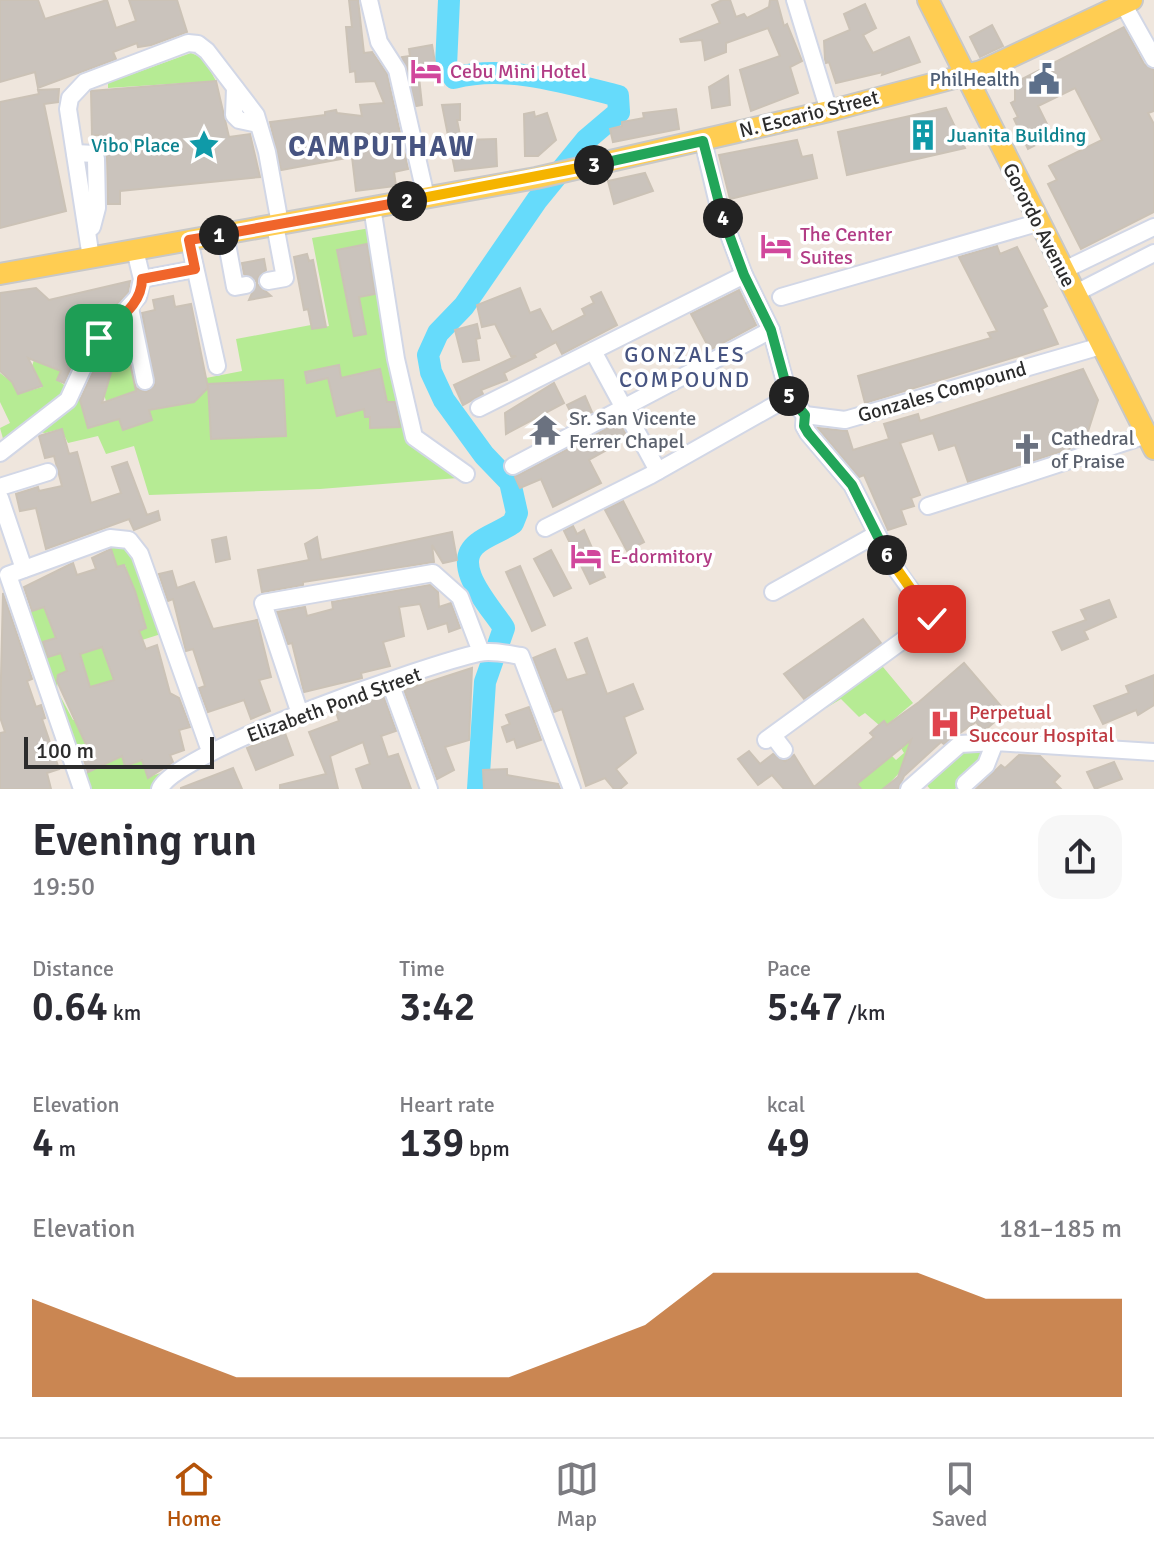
<!DOCTYPE html>
<meta charset="utf-8">
<style>
:root{--surface:#fff;--page:#f7f7f7;--text:#2b2b33;--muted:#7c7c81;--line:#e1e1e2;--accent:#b45309}
body{margin:0;font-family:Signika,sans-serif;background:var(--page);color:var(--text);height:100vh;display:flex;flex-direction:column;font-size:30px;white-space:nowrap}
*{box-sizing:border-box;margin:0}
p{font-size:26px;color:var(--muted)}
.icon{flex:none;width:44px;height:44px;fill:none;stroke:currentColor;stroke-width:2;stroke-linecap:round;stroke-linejoin:round}
.map{position:relative;height:789px;overflow:hidden}
.side{display:flex;flex-direction:column;background:var(--surface);flex:1}
.side>*{flex:none}
.scale{position:absolute;left:24px;bottom:20px;width:190px;box-sizing:border-box;padding-left:8px;border:4px solid #2c2c2c;border-top:0;font-size:22px;line-height:28px;white-space:nowrap;color:#2c2c2c;-webkit-text-stroke:6px #fff;paint-order:stroke}
.pin{position:absolute;display:grid;place-items:center;width:68px;height:68px;color:#fff;margin:-34px;border-radius:16px;box-shadow:0 4px 12px #0006}
.km{position:absolute;width:40px;height:40px;margin:-20px;border-radius:50%;background:#222;color:#fff;font-size:22px;line-height:40px;text-align:center}
.round{display:grid;place-items:center;flex:none;width:84px;height:84px;border-radius:24px;background:var(--page)}
.head{display:flex;align-items:center;justify-content:space-between;height:136px;padding:0 32px}
h1{font-size:44px;font-weight:600;line-height:60px}
.stats{display:grid;grid-template-columns:repeat(3,1fr);gap:12px;height:136px;padding:8px 32px}
.stats div{display:grid;align-content:center}
.stats b{font-size:40px;font-weight:600}
.stats small{font-size:22px;font-weight:400}
.stats p{font-size:22px}
.chart{height:224px;padding:16px 32px}
.chart p{display:flex;justify-content:space-between}
.chart svg{width:100%;height:144px;margin-top:8px;fill:var(--accent);opacity:.7}
.tabs{display:flex;justify-content:space-around;align-items:center;height:112px;border-top:2px solid var(--line);background:var(--surface);font-size:22px;color:var(--muted)}
.tabs a{display:grid;justify-items:center;gap:4px}
.tabs .on{color:var(--accent)}
.map>svg:first-child{display:block}
.green{fill:#b6eb94}
.lines{fill:none;stroke-linecap:round;stroke-linejoin:round}
.river{stroke:#66dbfb;stroke-width:22}
.building{fill:#cac3bc;stroke:#cbc2b6;stroke-width:2;fill-rule:evenodd}
.minor-casing{stroke:#d2d7e6;stroke-width:20}
.major-casing{stroke:#c8c8c8;stroke-width:24}
.minor{stroke:#fff;stroke-width:16}
.major{stroke:#ffcd52;stroke-width:20}
.split-1-casing{stroke:#fff;stroke-width:16}
.split-2-casing{stroke:#fff;stroke-width:16}
.split-3-casing{stroke:#fff;stroke-width:16}
.split-4-casing{stroke:#fff;stroke-width:16}
.split-5-casing{stroke:#fff;stroke-width:16}
.split-6-casing{stroke:#fff;stroke-width:16}
.split-7-casing{stroke:#fff;stroke-width:16}
.split-1{stroke:#f0652b;stroke-width:10}
.split-2{stroke:#f0652b;stroke-width:10}
.split-3{stroke:#f5b400;stroke-width:10}
.split-4{stroke:#22a559;stroke-width:10}
.split-5{stroke:#22a559;stroke-width:10}
.split-6{stroke:#22a559;stroke-width:10}
.split-7{stroke:#f5b400;stroke-width:10}
.labels{text-anchor:middle;dominant-baseline:central;stroke-width:7;stroke-linejoin:round;paint-order:stroke}
.hotel-label{font-size:20px;fill:#b23c85;stroke:#fff;text-anchor:start}
.service-label{font-size:20px;fill:#4e5e75;stroke:#fff;text-anchor:end}
.street-label{font-size:20px;fill:#2c2c2c;stroke:#fff}
.culture-label{font-size:20px;fill:#0d838f;stroke:#fff;text-anchor:start}
.worship-label{font-size:20px;fill:#5b616d;stroke:#fff;text-anchor:start}
.health-label{font-size:20px;fill:#be3a42;stroke:#fff;text-anchor:start}
.neighbourhood-label{font-size:22px;letter-spacing:2px;fill:#475481;stroke:#fff}
.district-label{font-size:28px;font-weight:bold;letter-spacing:2px;fill:#475481;stroke:#fff}
</style>
<div class="map">
<svg width="1154" height="789" viewBox="0 0 1154 789">
<rect width="100%" height="100%" fill="#efe6dd"/>
<!-- green -->
<g class="green">
<polygon points="191,53 203,58 216,81 108,88 108,83"/>
<polygon points="376,227 416,442 458,478 320,489 149,495 134,446 106,454 98,436 68,443 61,429 45,433 20,429 4,442 0,428 10,423 0,402 0,373 12,382 18,394 42,387 32,366 35,357 57,363 55,369 61,371 57,380 79,395 88,428 119,419 123,429 152,420 149,410 194,402 206,378 242,371 236,339 311,325 312,329 329,326 312,238"/>
<polygon points="130,363 136,391 106,401 102,388 106,389 113,366"/>
<polygon points="121,544 132,549 161,634 142,640 139,631 146,628 125,565 117,567 110,547"/>
<polygon points="87,605 127,708 86,689 68,658 63,659 67,671 58,675 57,690 73,720 76,720 89,751 76,756 27,613 44,607 46,613"/>
<polygon points="873,655 913,703 887,725 884,722 879,725 865,713 859,717 841,699 826,708 819,700"/>
<path d="M934,720C920,747 906,769 883,789H861L856,782L892,756L896,760L904,753L901,748Z"/>
<polygon points="984,748 977,769 955,789 930,789 925,783 958,752"/>
<polygon points="127,754 123,758 125,765 142,760 148,777 164,772 155,789 88,789 84,774"/>
</g>
<g class="lines">
<!-- river -->
<path class="river" d="M449,0L446,66L454,78C506,64 567,83 618,96L619,112L586,140L537,200L464,306L438,333L428,355L431,372L444,400L484,455L510,482L517,513L513,523C502,531 488,535 478,543C449,565 491,607 504,628L485,682L478,789"/>
</g>
<!-- building -->
<g class="building">
<polygon points="0,0 38,0 45,19 107,0 116,28 136,21 129,0 177,0 187,32 151,45 138,47 137,43 113,52 116,59 38,88 35,72 0,82"/>
<polygon points="349,0 358,0 364,53 372,52 387,74 408,169 394,172 396,186 356,191 352,157 281,170 270,122 325,115 325,112 336,110 337,113 362,116 360,105 384,103 375,81 356,82 355,71 350,72 346,27 352,27"/>
<polygon points="722,0 730,0 736,17 744,14 747,18 769,7 770,0 777,0 784,26 787,24 802,61 790,67 798,93 751,111 740,70 780,56 768,28 726,43 726,52 705,60 702,40 681,42 680,39 720,23 712,5"/>
<polygon points="865,4 876,28 863,35 873,53 909,37 920,62 882,75 883,72 836,83 829,62 826,63 825,59 824,41 850,30 844,14"/>
<polygon points="992,25 1003,46 980,57 970,37"/>
<polygon points="1124,27 1144,64 1154,70 1154,111 1148,113 1154,124 1154,212 1081,249 1048,184 1057,180 1049,166 1102,140 1075,88 1038,106 1053,136 1028,149 1014,119 1018,117 1011,103 1015,101 1015,88 1022,79"/>
<polygon points="432,45 437,74 419,77 422,105 416,106 402,57 410,56 409,49"/>
<polygon points="728,76 730,105 712,108 709,87"/>
<polygon points="216,81 229,137 250,134 260,177 120,191 120,204 108,204 107,157 99,144 99,135 92,135 91,91"/>
<polygon points="59,89 58,102 44,104 66,211 0,228 0,102 39,94 38,90"/>
<polygon points="460,104 460,120 457,120 461,140 496,139 497,166 455,171 442,105"/>
<polygon points="946,108 965,148 847,175 838,132"/>
<polygon points="676,109 679,129 613,142 610,129 622,126 622,122 644,118 643,113"/>
<polygon points="534,112 535,117 547,113 556,140 538,156 525,156 524,114"/>
<polygon points="797,140 802,157 812,155 817,178 730,199 719,155"/>
<polygon points="645,173 653,191 614,204 608,181"/>
<polygon points="367,244 375,294 359,297 366,334 354,336 337,250"/>
<polygon points="997,246 1000,254 1017,247 1047,306 1042,309 1058,344 865,403 858,376 991,338 988,333 997,331 959,257"/>
<polygon points="307,254 309,261 313,260 326,327 312,329 308,309 304,310 294,257"/>
<polygon points="264,259 266,270 258,277 257,284 271,296 249,300 257,282 244,274 242,263"/>
<polygon points="130,281 128,292 83,341 64,383 57,380 61,371 28,358 42,386 18,394 12,382 0,371 0,293 36,288 49,300"/>
<polygon points="520,288 530,313 540,309 552,332 585,315 582,309 594,303 591,297 601,292 617,325 562,354 556,342 534,354 536,357 504,373 507,380 481,390 483,394 463,405 454,385 516,356 511,356 495,324 482,327 477,305"/>
<polygon points="739,290 756,325 710,350 691,314"/>
<path d="M173,296L175,307L191,304L208,388L194,402L149,410L152,420L123,430L119,419L88,428L80,400L102,352L123,329L136,388L146,392L155,385L142,313L155,310L153,300ZM130,363L136,391L102,403L113,366Z"/>
<polygon points="477,324 480,338 476,339 479,360 463,362 455,330"/>
<polygon points="339,365 341,378 380,369 387,402 395,402 400,427 370,428 370,417 365,417 364,409 337,416 328,378 307,383 305,372"/>
<polygon points="1083,369 1098,400 1084,444 968,482 955,445 939,450 933,433 900,443 920,495 911,498 914,506 901,510 906,524 888,530 864,475 859,477 818,428 847,431 853,450 889,439 884,424 918,414 920,421"/>
<polygon points="283,380 286,436 211,439 208,384"/>
<polygon points="554,383 564,403 506,434 505,413"/>
<polygon points="585,396 592,412 575,421 567,405"/>
<polygon points="619,422 628,438 589,460 601,483 553,507 541,479 520,488 515,477"/>
<polygon points="62,429 69,454 77,452 91,503 121,493 112,467 127,462 147,515 158,511 160,520 134,530 129,519 46,549 36,508 20,511 16,494 38,487 39,491 62,486 54,456 45,458 39,436"/>
<polygon points="623,501 644,542 627,551 605,510"/>
<polygon points="573,526 577,534 584,530 605,577 590,584 564,531"/>
<polygon points="452,532 457,560 443,563 432,545 434,562 303,582 303,585 262,592 258,570 309,560 305,544 317,537 321,560"/>
<polygon points="226,537 230,559 216,562 212,540"/>
<path d="M111,549L117,567L124,565L135,591L146,628L139,631L146,649L157,645L170,693L179,698L190,727L179,730L184,750L170,755L173,762L148,778L142,760L125,766L122,756L88,772L82,754L89,751L57,681L58,675L67,671L61,653L48,657L43,642L56,638L44,607L32,611L24,587L73,563L77,575L96,569L92,558ZM102,647L114,680L90,687L80,654Z"/>
<polygon points="551,550 571,588 554,596 534,559"/>
<polygon points="520,566 545,625 532,631 506,572"/>
<polygon points="172,571 177,588 194,582 213,629 257,620 271,677 259,680 270,711 251,719 244,700 208,712 199,688 205,686 193,649 186,651 173,599 168,601 159,574"/>
<polygon points="430,585 438,592 439,607 451,603 460,628 449,632 447,623 428,629 420,604 399,607 404,636 383,642 390,666 361,673 362,678 304,692 292,643 288,644 277,612 305,607 307,616 333,609 332,602"/>
<polygon points="3,593 32,679 27,681 36,707 41,705 45,718 42,719 59,769 47,773 51,789 0,789 0,733 5,732 0,717"/>
<polygon points="1109,600 1116,617 1084,631 1088,639 1062,650 1053,632 1086,620 1081,610"/>
<polygon points="863,619 881,643 804,699 784,674"/>
<polygon points="587,638 607,694 633,684 643,709 624,717 636,753 616,769 627,783 620,789 614,789 605,778 586,786 562,709 554,712 533,658 555,649 567,680 587,674 575,643"/>
<polygon points="964,663 1006,712 984,731 976,722 944,744 941,742 904,776 898,789 883,789 898,777 911,740 857,784 861,789 784,789 772,775 758,785 738,759 749,751 760,764 773,754 785,761 794,755 814,787 874,737 870,733 879,725 884,721 887,725 919,702"/>
<polygon points="472,668 469,740 445,747 454,770 437,779 404,690"/>
<polygon points="1154,675 1154,705 1138,715 1136,710 1103,724 1094,706 1129,693 1126,686"/>
<polygon points="383,695 396,731 381,736 388,757 398,754 411,789 363,789 356,769 370,764 363,742 330,756 338,789 280,789 280,785 326,774 309,732 339,721 336,712"/>
<polygon points="529,707 541,740 517,748 514,739 507,742 502,727 510,724 506,715"/>
<polygon points="285,733 293,755 256,770 247,748"/>
<polygon points="1019,755 1040,756 1060,776 1054,782 1061,789 976,789 1001,765 1005,768"/>
<polygon points="1114,762 1122,779 1095,789 1087,772"/>
<polygon points="233,768 242,789 181,789 181,788"/>
<polygon points="507,769 507,775 558,784 560,789 484,789 483,770"/>
</g>
<g class="lines">
<defs>
<g id="minor">
<polyline points="369,0 379,42 397,70 426,197"/>
<polyline points="795,0 829,111"/>
<polyline points="1121,0 1154,59"/>
<polyline points="235,88 234,115 239,120 258,124"/>
<polyline points="703,141 719,208 744,275 771,330 789,397 805,415 845,420 1101,346"/>
<polyline points="75,153 95,154 96,159 97,208 92,227"/>
<polyline points="372,207 396,359 414,437 466,474"/>
<polyline points="225,233 235,287 246,285"/>
<polyline points="189,240 217,366"/>
<polyline points="91,258 68,109 70,98 85,82 188,43 198,44 207,51 256,115 267,152 280,224"/>
<polyline points="1062,271 1154,227"/>
<polyline points="142,279 195,269"/>
<polyline points="268,281 285,278 275,225"/>
<polyline points="1074,294 1154,253"/>
<polyline points="781,297 1037,223"/>
<polyline points="130,308 145,381"/>
<polyline points="593,351 658,471"/>
<polyline points="479,408 744,275"/>
<polyline points="0,453 68,400 93,346 138,297 142,279 135,250"/>
<polyline points="513,466 771,330"/>
<polyline points="0,487 48,472"/>
<polyline points="0,498 24,569"/>
<polyline points="928,506 1147,435"/>
<polyline points="545,528 651,475 789,397"/>
<polyline points="773,592 875,535"/>
<polyline points="390,683 429,789"/>
<polyline points="300,714 263,603 433,573 460,597 481,652"/>
<polyline points="774,737 784,750"/>
<polyline points="766,740 932,619 893,565 852,485 808,433 804,426 805,415"/>
<polyline points="965,784 986,765 995,742 1154,752"/>
<polyline points="82,789 8,575 110,538 129,540 140,554 210,751"/>
<path d="M160,789C174,752 431,663 479,653C491,650 508,654 521,656L572,789"/>
<polyline points="909,789 960,744 995,742"/>
</g>
<g id="major">
<polyline points="928,0 1154,449"/>
<polyline points="0,274 536,178 829,111 981,71 1132,0"/>
</g>
</defs>
<!-- minor casing -->
<use href="#minor" class="minor-casing"/>
<!-- major casing -->
<use href="#major" class="major-casing"/>
<!-- minor -->
<use href="#minor" class="minor"/>
<!-- major -->
<use href="#major" class="major"/>
</g>
<g class="lines">
<defs>
<path id="split-1" d="M99,338C116,320 142,306 142,279L195,269L189,240L219,235"/>
<polyline id="split-2" points="219,235 407,201"/>
<polyline id="split-3" points="407,201 594,165"/>
<polyline id="split-4" points="594,165 703,141 723,218"/>
<polyline id="split-5" points="723,218 744,275 771,330 789,396"/>
<polyline id="split-6" points="789,396 805,415 804,426 808,433 852,485 887,555"/>
<polyline id="split-7" points="887,555 932,619"/>
</defs>
<!-- split-1 casing -->
<use href="#split-1" class="split-1-casing"/>
<!-- split-2 casing -->
<use href="#split-2" class="split-2-casing"/>
<!-- split-3 casing -->
<use href="#split-3" class="split-3-casing"/>
<!-- split-4 casing -->
<use href="#split-4" class="split-4-casing"/>
<!-- split-5 casing -->
<use href="#split-5" class="split-5-casing"/>
<!-- split-6 casing -->
<use href="#split-6" class="split-6-casing"/>
<!-- split-7 casing -->
<use href="#split-7" class="split-7-casing"/>
<!-- split-1 -->
<use href="#split-1" class="split-1"/>
<!-- split-2 -->
<use href="#split-2" class="split-2"/>
<!-- split-3 -->
<use href="#split-3" class="split-3"/>
<!-- split-4 -->
<use href="#split-4" class="split-4"/>
<!-- split-5 -->
<use href="#split-5" class="split-5"/>
<!-- split-6 -->
<use href="#split-6" class="split-6"/>
<!-- split-7 -->
<use href="#split-7" class="split-7"/>
</g>
<!-- icons -->
<defs>
<symbol id="hotel-bare" viewBox="-9 -9 18 18"><path d="M-6-4.5h1.5V1H6V5H4.5V3h-9V5H-6ZM-4 0a1.8 1.8 0 1 1 3.6 0ZM.5 0V-2.5h3Q6-2.5 6 0Z" fill="#d1479c" stroke="#fff" stroke-width="2.5" paint-order="stroke"/></symbol>
<symbol id="civic-bare" viewBox="-9 -9 18 18"><path d="M-.6-6.5H3V-4.5H.6V-3L4-1V1h2V6H-6V1h2V-1L-.6-3ZM-1.2 2.5V6h2.4V2.5Z" fill="#5c6f8a" stroke="#fff" stroke-width="2.5" paint-order="stroke"/></symbol>
<symbol id="building-bare" viewBox="-9 -9 18 18"><path d="M-4-6H4V6H1V3H-1V6H-4ZM-2.5-4.3h1.7v1.8h-1.7ZM.8-4.3h1.7v1.8H.8ZM-2.5-1h1.7V.8h-1.7ZM.8-1h1.7V.8H.8Z" fill="#0f9aa8" stroke="#fff" stroke-width="2.5" paint-order="stroke"/></symbol>
<symbol id="sight-bare" viewBox="-9 -9 18 18"><path d="M0-6L1.8-2.2L6-1.7L2.9 1.2L3.7 5.4L0 3.3L-3.7 5.4L-2.9 1.2L-6-1.7L-1.8-2.2Z" fill="#0f9aa8" stroke="#fff" stroke-width="2.5" paint-order="stroke"/></symbol>
<symbol id="temple-bare" viewBox="-9 -9 18 18"><path d="M0-6L5-2H3V0L6.5 2.5H4V6H1.5V3h-3V6H-4V2.5H-6.5L-3 0V-2H-5Z" fill="#6b7280" stroke="#fff" stroke-width="2.5" paint-order="stroke"/></symbol>
<symbol id="church-bare" viewBox="-9 -9 18 18"><path d="M-1.2-6h2.4v3.5h3.3v2.4h-3.3V6h-2.4V-.1h-3.3v-2.4h3.3Z" fill="#6b7280" stroke="#fff" stroke-width="2.5" paint-order="stroke"/></symbol>
<symbol id="hospital-bare" viewBox="-9 -9 18 18"><path d="M-5-5h3v3.5h4V-5h3V5h-3V1.5h-4V5h-3Z" fill="#e0444e" stroke="#fff" stroke-width="2.5" paint-order="stroke"/></symbol>
</defs>
<g fill-rule="evenodd">
<use href="#hotel-bare" x="404" y="49" width="44" height="44"/>
<use href="#civic-bare" x="1022" y="57" width="44" height="44"/>
<use href="#building-bare" x="901" y="113" width="44" height="44"/>
<use href="#sight-bare" x="182" y="123" width="44" height="44"/>
<use href="#hotel-bare" x="754" y="224" width="44" height="44"/>
<use href="#temple-bare" x="523" y="408" width="44" height="44"/>
<use href="#church-bare" x="1005" y="427" width="44" height="44"/>
<use href="#hotel-bare" x="564" y="534" width="44" height="44"/>
<use href="#hospital-bare" x="923" y="702" width="44" height="44"/>
</g>
<g class="labels">
<!-- hotel labels -->
<g class="hotel-label">
<text x="450" y="71">Cebu Mini Hotel</text>
<text x="800" y="234">The Center<tspan x="800" dy="23">Suites</tspan></text>
<text x="610" y="556">E-dormitory</text>
</g>
<!-- service labels -->
<g class="service-label">
<text x="1020" y="79">PhilHealth</text>
</g>
<!-- street labels -->
<g class="street-label">
<text transform="translate(809 114) rotate(-14)">N. Escario Street</text>
<text transform="translate(1039 225) rotate(63)">Gorordo Avenue</text>
<text transform="translate(942 392) rotate(-16)">Gonzales Compound</text>
<text transform="translate(334 705) rotate(-20)">Elizabeth Pond Street</text>
</g>
<!-- culture labels -->
<g class="culture-label">
<text x="947" y="135">Juanita Building</text>
<text x="180" y="145" text-anchor="end">Vibo Place</text>
</g>
<!-- worship labels -->
<g class="worship-label">
<text x="569" y="418">Sr. San Vicente<tspan x="569" dy="23">Ferrer Chapel</tspan></text>
<text x="1051" y="438">Cathedral<tspan x="1051" dy="23">of Praise</tspan></text>
</g>
<!-- health labels -->
<g class="health-label">
<text x="969" y="712">Perpetual<tspan x="969" dy="23">Succour Hospital</tspan></text>
</g>
<!-- neighbourhood labels -->
<g class="neighbourhood-label">
<text x="685" y="354">GONZALES<tspan x="685" dy="25">COMPOUND</tspan></text>
</g>
<!-- district labels -->
<g class="district-label">
<text x="382" y="147">CAMPUTHAW</text>
</g>
</g>
</svg>
<div class="scale">100 m</div>
<div class="pin" style="left:99px;top:338px;background:#1e9e55"><svg class="icon" aria-label="arrive" viewBox="0 0 24 24"><path d="M6 21V4h12l-3 4 3 4H6"/></svg></div>
<div class="pin" style="left:932px;top:619px;background:#d93025"><svg class="icon" aria-label="check" viewBox="0 0 24 24"><path d="M5 12l5 5 9-10"/></svg></div>
<b class="km" style="left:219px;top:235px">1</b>
<b class="km" style="left:407px;top:201px">2</b>
<b class="km" style="left:594px;top:165px">3</b>
<b class="km" style="left:723px;top:218px">4</b>
<b class="km" style="left:789px;top:396px">5</b>
<b class="km" style="left:887px;top:555px">6</b>
</div>
<section class="side">
<div class="head"><div><h1>Evening run</h1><p>19:50</p></div><a class="round"><svg class="icon" aria-label="share" viewBox="0 0 24 24"><path d="M12 15V3M7 8l5-5 5 5M5 13v7h14v-7"/></svg></a></div>
<div class="stats">
<div><p>Distance</p><b>0.64<small> km</small></b></div>
<div><p>Time</p><b>3:42</b></div>
<div><p>Pace</p><b>5:47<small> /km</small></b></div>
</div>
<div class="stats">
<div><p>Elevation</p><b>4<small> m</small></b></div>
<div><p>Heart rate</p><b>139<small> bpm</small></b></div>
<div><p>kcal</p><b>49</b></div>
</div>
<div class="chart"><p><span>Elevation</span>181–185 m</p>
<svg viewBox="0 0 160 44" preserveAspectRatio="none"><path d="M0 44V14L10 22L20 30L30 38L40 38L50 38L60 38L70 38L80 30L90 22L100 6L110 6L120 6L130 6L140 14L150 14L160 14V44z"/></svg>
</div>
</section>
<nav class="tabs">
<a class="on"><svg class="icon" aria-label="home" viewBox="0 0 24 24"><path d="M3 11l9-7 9 7M6 9v11h12V9"/></svg>Home</a>
<a><svg class="icon" aria-label="map" viewBox="0 0 24 24"><path d="M3 6l6-2 6 2 6-2v14l-6 2-6-2-6 2zM9 4v14M15 6v14"/></svg>Map</a>
<a><svg class="icon" aria-label="saved" viewBox="0 0 24 24"><path d="M7 4h10v16l-5-4-5 4z"/></svg>Saved</a>
</nav>
